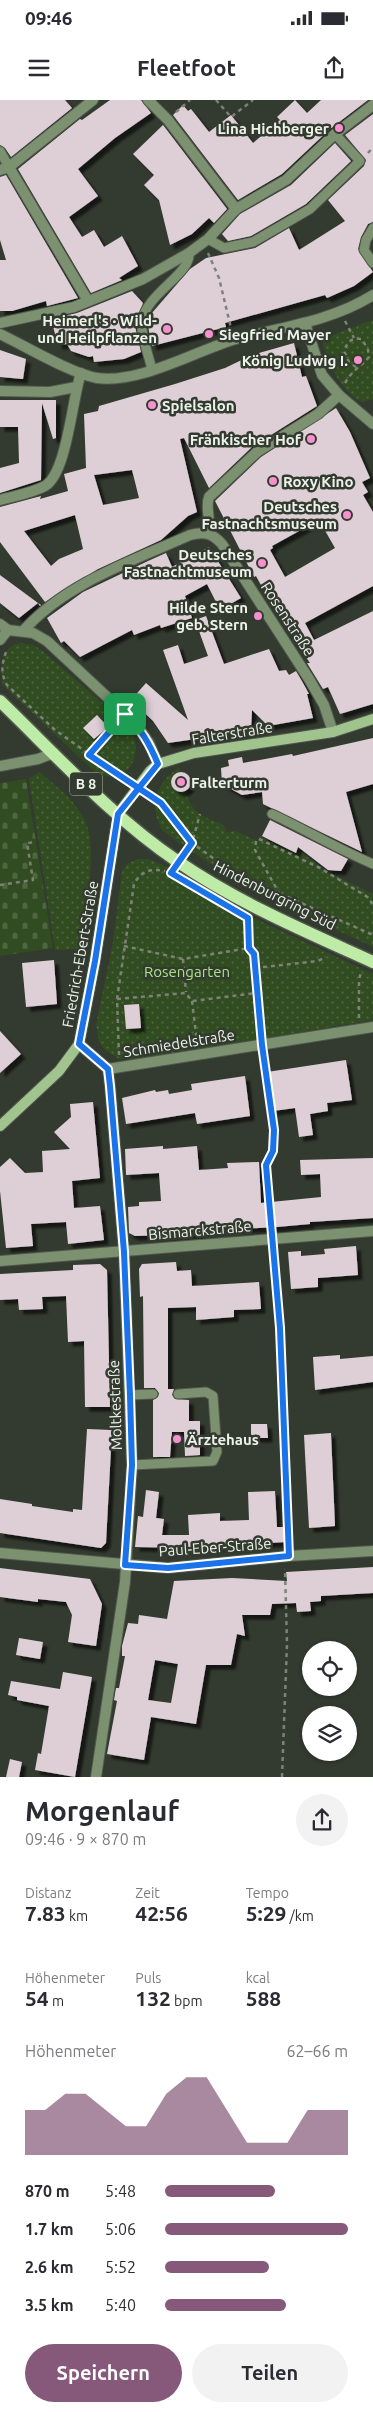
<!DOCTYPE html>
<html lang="de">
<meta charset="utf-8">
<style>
:root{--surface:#fff;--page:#f2f2f3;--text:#2b2b33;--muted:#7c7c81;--accent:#865879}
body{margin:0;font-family:Ubuntu,sans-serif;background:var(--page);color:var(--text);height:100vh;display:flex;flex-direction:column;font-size:19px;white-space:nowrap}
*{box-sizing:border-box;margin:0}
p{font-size:16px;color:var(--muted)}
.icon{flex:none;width:28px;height:28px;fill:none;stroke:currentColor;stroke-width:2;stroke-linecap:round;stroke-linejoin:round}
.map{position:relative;height:1677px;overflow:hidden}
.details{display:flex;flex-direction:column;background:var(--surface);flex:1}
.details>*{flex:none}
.controls{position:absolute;left:302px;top:1541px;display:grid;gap:10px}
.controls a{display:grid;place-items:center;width:55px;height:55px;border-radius:50%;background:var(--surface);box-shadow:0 1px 4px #0004;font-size:25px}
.pin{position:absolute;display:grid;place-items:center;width:42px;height:42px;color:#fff;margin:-21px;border-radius:10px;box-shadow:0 2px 8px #0006}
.round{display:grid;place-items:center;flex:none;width:52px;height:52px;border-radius:26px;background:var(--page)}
.head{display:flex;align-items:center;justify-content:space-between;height:85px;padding:0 25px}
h1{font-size:28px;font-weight:600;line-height:38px}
.metrics{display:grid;grid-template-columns:repeat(3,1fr);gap:8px;height:85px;padding:5px 25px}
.metrics div{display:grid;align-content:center}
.metrics b{font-size:21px;font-weight:600}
.metrics small{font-size:14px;font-weight:400}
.metrics p{font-size:14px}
.chart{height:140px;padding:10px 25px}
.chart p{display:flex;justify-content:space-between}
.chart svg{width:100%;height:90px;margin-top:5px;fill:var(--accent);opacity:.7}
.action{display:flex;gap:10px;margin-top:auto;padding:10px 25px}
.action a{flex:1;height:58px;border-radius:30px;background:var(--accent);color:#fff;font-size:20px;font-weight:600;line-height:58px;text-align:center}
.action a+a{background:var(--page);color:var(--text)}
ul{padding:0 25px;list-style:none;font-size:16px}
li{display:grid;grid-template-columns:80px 60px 1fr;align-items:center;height:38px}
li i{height:12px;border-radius:6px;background:var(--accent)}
.status{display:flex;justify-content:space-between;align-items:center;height:35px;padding:0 25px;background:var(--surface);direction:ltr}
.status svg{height:14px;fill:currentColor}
header{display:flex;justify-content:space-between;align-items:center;height:65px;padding:0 25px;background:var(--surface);font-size:22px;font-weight:600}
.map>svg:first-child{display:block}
.grass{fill:url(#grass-dots)}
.cemetery{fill:url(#cemetery-stones)}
.building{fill:#decfd7;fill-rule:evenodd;filter:url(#shadow)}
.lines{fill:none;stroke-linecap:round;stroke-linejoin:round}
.lane-casing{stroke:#51574d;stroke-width:11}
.street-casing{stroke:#51574d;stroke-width:12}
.secondary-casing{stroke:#51574d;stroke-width:12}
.primary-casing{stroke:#51574d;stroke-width:15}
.path{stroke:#7c8278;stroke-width:2.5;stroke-dasharray:4 4;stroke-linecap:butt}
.lane{stroke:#7b9170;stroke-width:9}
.street{stroke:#7b9170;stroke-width:10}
.secondary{stroke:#a1c48f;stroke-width:10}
.primary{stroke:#beeba6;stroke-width:12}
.route-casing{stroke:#fff;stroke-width:10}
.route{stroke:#1a73e8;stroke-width:6}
.poi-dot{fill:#f690cf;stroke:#333a2f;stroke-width:2}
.labels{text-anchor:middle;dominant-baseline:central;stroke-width:5;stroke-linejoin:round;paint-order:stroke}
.shield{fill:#333a2f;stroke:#b5bbb3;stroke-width:1}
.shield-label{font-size:14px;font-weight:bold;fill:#edf2eb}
.poi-label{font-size:15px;font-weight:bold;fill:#edf2eb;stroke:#333a2f;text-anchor:end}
.street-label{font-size:15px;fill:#edf2eb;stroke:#333a2f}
.park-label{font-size:15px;fill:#a4e67e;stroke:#333a2f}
</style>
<div class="status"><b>09:46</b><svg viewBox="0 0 49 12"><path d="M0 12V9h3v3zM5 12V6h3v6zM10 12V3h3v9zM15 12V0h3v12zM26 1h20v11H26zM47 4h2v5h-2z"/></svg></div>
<header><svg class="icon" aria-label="menu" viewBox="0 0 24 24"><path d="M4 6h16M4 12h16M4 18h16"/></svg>Fleetfoot<svg class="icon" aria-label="share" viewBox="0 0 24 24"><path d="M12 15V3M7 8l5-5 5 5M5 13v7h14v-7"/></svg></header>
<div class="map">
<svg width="373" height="1677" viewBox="0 0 373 1677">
<defs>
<pattern id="grass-dots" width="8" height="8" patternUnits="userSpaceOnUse" patternTransform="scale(1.25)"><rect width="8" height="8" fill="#314c21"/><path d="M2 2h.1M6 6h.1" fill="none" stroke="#4f6641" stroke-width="1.8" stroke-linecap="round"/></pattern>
<pattern id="cemetery-stones" width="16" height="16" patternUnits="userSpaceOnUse" patternTransform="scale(1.25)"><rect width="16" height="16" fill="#314c21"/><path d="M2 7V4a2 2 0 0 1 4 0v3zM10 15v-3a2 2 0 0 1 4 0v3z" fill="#4f6641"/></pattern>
<filter id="shadow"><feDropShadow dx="4.5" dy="4.5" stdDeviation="1" flood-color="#0009"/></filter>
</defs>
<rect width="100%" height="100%" fill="#333a2f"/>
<!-- grass -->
<g class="grass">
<path d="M369,221H373V299L363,302C345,297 324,260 323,242L328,237Z"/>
<path d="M20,543L34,545L45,553L129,626C147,652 128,688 96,673L3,585C0,568 0,547 20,543Z"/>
<path d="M179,668L180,671L172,678L173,688L178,691H186C190,713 205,717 224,725L226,732L236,731L257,741L260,736L296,754L299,750L326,771L373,794V847C300,813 226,780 162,730C148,708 157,680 179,668Z"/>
<path d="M39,672C57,686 77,702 86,723C98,752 85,818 79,849L55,850L29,679Z"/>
<polygon points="137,759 148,759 163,765 252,817 373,874 373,920 133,960 119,959 106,951 99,942 96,925 113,842 122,771 126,765"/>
</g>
<!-- cemetery -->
<polygon class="cemetery" points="26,679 53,848 0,856 0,683"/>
<!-- building -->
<g class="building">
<polygon points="0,0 65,0 72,8 11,57 5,48 0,45"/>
<polygon points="110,0 141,0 151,13 115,38 78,69 98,96 69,117 82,137 94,130 104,147 122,136 138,166 119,178 122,180 91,193 18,69 80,19 82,20"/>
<polygon points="295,0 307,13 321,0 368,0 330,29 282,74 238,100 173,15 183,5 188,11 191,9 209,32 231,15 253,43 280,20 277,17"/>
<polygon points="373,14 373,122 368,124 361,137 358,149 373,172 354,186 327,198 325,195 225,223 226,227 152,246 148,226 151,214 190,169 206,158 255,148 289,128 299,150 345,121 328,100 364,66 366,60 345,35"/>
<polygon points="163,25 227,109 214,123 209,118 192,134 170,145 159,100 144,85 154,75 133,54"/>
<polygon points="335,43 351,61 306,104 251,136 228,141 222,134 240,114 291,85"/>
<polygon points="6,75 78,198 47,206 46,201 12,211 0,211 0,160 6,160 0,140 0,77"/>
<polygon points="132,191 143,203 135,226 141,252 124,259 94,262 93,256 89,257 71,251 67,244 58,245 51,219 77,213"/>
<path d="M294,243L302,277L306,276L317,306L252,347L209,388L184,338L180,339L197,412L188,416L161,440L98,469L45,502L0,442V407L41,396L40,399L68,391L64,374L86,368L84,314L98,311L99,306L175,284L225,268L252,255ZM132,370L139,398L103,405L94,375ZM75,415L83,449L59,459L51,466L24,431Z"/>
<polygon points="0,250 26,259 23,279 0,277"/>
<polygon points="0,300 56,300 56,338 53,339 42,303 41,380 0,393 0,368 19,363 18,327 0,327"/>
<path d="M336,308L350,332L370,378L362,382L368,392L363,395L373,412V486L305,523L314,540L373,511V604L340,614L328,587L323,589L307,563H310L277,514L256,476L254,477L215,401L261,357ZM319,420L335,448L285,477L270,450L273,448L272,446Z"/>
<polygon points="209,447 241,498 220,510 207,484 185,496 192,518 161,528 160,525 134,535 132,530 80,557 64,541 61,543 47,518 83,492 148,461 166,453 172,467"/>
<polygon points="0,475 38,503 41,505 40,506 38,503 19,518 0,503"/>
<polygon points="206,516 224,564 269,549 279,571 286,570 289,575 296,571 303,583 309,594 307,594 313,618 268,626 252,610 251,631 168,643 153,621 131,600 146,583 188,620 163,550 178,545 184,564 208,556 195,520"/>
<polygon points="97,615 108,627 94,639 83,628"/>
<polygon points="373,638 373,684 346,692 362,752 263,704 262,692 242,695 222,684 221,668 229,666 228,660 242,657 243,663 292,654 293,656"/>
<circle cx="181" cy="682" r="10"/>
<polygon points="270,720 348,759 341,771 328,770 298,747 296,753 262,736"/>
<polygon points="54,860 57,904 26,907 22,863"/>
<polygon points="139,904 141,928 126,929 124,905"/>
<polygon points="0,931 21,954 0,973"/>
<polygon points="346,960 352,1000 327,1003 328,1011 310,1014 313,1035 299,1037 295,1008 273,1011 267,972"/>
<polygon points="245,976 250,1016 197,1024 195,1013 126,1024 122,998 155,990 156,992 168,990 169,994 192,990 191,984"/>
<polygon points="93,1002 100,1078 72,1081 74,1108 100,1106 104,1140 68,1144 66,1122 31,1124 33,1146 6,1148 0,1091 0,1067 10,1058 25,1073 43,1072 42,1051 70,1049 54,1032 71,1017 70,1004"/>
<polygon points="163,1046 163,1049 197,1046 199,1070 228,1068 227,1063 259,1062 261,1103 321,1097 320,1074 301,1075 300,1060 373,1058 373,1118 310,1122 310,1124 277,1127 239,1129 238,1124 200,1127 201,1134 135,1136 129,1133 128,1107 139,1106 139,1102 161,1101 159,1073 126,1075 125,1049"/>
<polygon points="356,1146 358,1175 318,1178 318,1187 291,1189 288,1152 301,1151 301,1156 325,1154 324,1149"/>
<polygon points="176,1162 177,1171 191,1170 192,1186 259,1182 261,1209 234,1210 234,1217 196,1220 196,1207 168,1208 168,1289 174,1289 172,1295 175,1299 189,1300 189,1321 200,1321 200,1355 185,1356 184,1332 172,1332 170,1357 153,1357 153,1300 158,1297 159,1293 155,1288 144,1288 143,1196 140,1197 139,1169 142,1164"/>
<polygon points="100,1164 107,1170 110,1307 85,1307 84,1241 68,1242 66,1196 42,1197 43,1209 19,1210 18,1199 0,1200 0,1174 73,1170 73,1165"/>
<polygon points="340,1255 340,1259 373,1256 373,1282 315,1290 313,1257"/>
<polygon points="251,1324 267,1324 268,1338 251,1338"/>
<polygon points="87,1329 112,1330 106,1443 101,1448 0,1433 0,1399 32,1404 32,1406 73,1412 73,1409 82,1410"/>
<polygon points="331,1333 335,1426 309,1428 304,1335"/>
<polygon points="146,1390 159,1392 156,1418 164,1419 162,1435 189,1435 188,1415 220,1413 220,1421 249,1420 248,1392 275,1391 277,1427 285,1427 286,1442 189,1448 135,1447 138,1416 143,1417"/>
<path d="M373,1467V1493L321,1496V1501L310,1502L311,1511L297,1512L296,1503L272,1504L270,1515H242L245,1536L237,1534L231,1565H206L196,1624L151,1617L144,1660L107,1654L117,1601L114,1600L116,1588H119L125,1556H122V1546L128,1523L138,1524L139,1515L167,1519L174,1481L232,1478L287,1481L286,1472ZM155,1560L178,1564L171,1603L148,1600Z"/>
<polygon points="0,1468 90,1479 102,1504 96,1546 68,1542 72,1515 66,1502 38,1499 38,1502 0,1497"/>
<polygon points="19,1538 43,1542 40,1559 16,1555"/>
<polygon points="63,1572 92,1577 75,1677 35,1670 38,1653 41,1654 49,1606 17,1600 17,1597 8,1595 11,1581 60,1589"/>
<polygon points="10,1659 22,1662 19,1677 6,1677"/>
</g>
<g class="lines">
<defs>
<g id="lane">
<polyline points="0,51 9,67"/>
<polyline points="373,128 366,140 364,150 373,163"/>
<polyline points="208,139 224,148 253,142 310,109 360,61 335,34"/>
<path d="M152,270C149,255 140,235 142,221C146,194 192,173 189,153"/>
<path d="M272,714C306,730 338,749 373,764"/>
<polyline points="130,1295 153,1294"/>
<polyline points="132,1365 213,1361 217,1352 213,1296 206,1292 178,1294"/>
</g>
<g id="street">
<polyline points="148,0 168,20 236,109"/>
<polyline points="9,67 88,201"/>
<polyline points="0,70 9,67 93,0"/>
<polyline points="0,223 74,207 143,179 189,153 208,139 236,109 286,80 335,34 373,5"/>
<polyline points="305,223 322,275 339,295 373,324"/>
<path d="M0,234C25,246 72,274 97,278C140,284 195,251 236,239C282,227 332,221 373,195"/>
<polyline points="0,291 50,292 76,287"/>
<path d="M0,400C14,396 32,393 45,386C67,373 72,299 81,273"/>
<path d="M209,433C211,420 205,407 209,397L257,352L318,314L339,295"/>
<polyline points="0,524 8,530 33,533 47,541 136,624 149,643 158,664"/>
<path d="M23,531C66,483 132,461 190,435C204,431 212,433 222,444L309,579L324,605L333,632"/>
<polyline points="0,540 8,530"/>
<polyline points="0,666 38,659 54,653"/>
<polyline points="79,944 108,969 110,986 124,1152 132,1365 125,1482 96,1677"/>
<polyline points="108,969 373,927"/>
<polyline points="0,1161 373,1131"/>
<polyline points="0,1453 168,1468 289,1456 373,1451"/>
</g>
<polyline id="secondary" points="0,1026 59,971 79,944 95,861 118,714 150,671 158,664 194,653 333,632 373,619"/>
<path id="primary" d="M0,601C57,656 112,717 177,761C238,803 307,832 373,862"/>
</defs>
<!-- lane casing -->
<use href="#lane" class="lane-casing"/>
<!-- street casing -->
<use href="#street" class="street-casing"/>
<!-- secondary casing -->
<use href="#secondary" class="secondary-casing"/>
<!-- primary casing -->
<use href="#primary" class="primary-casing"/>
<!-- path -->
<g class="path">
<polyline points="216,0 231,17 253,0"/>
<polyline points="176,12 190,0"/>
<polyline points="368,53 373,47"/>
<polyline points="208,153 219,178 231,228"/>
<polyline points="345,221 354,238"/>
<path d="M345,283C354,268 361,267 369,257L368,250L362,239C351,238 348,241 344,251L349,262L356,267"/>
<path d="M6,552C2,564 0,572 7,585L55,630L126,680"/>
<polyline points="90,654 118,623"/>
<polyline points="148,695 161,703 192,743 220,763 243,777 373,835"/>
<polyline points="259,739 320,768 369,798 373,806"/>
<polyline points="256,741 255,750 279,793"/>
<polyline points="185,752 192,743 200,714"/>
<polyline points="0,785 33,780 27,743 36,742"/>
<polyline points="247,818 249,848 254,854 261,933"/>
<polyline points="124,846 183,859 249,848"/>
<polyline points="183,859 186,892"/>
<polyline points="255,868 318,861 326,857"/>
<polyline points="117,899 186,893 192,901 256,893"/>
<polyline points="192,901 197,942"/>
<polyline points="359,918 359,880 361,872"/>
<path d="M119,955L117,899L134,784C141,771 151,768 165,771"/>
<polyline points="264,956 274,1030 273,1051 266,1065 271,1127"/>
<polyline points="273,1150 280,1228 289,1444"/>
<polyline points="282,1677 287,1544 285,1469"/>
</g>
<!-- lane -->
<use href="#lane" class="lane"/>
<!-- street -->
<use href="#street" class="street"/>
<!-- secondary -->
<use href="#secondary" class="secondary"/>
<!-- primary -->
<use href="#primary" class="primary"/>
</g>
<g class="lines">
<defs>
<path id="route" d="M125,614C141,628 150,645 158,664L118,714L95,861L79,944L108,969L110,986L124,1152L130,1295L132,1365L125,1465L168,1468L289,1456L280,1228L266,1065L273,1051L274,1030L262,945L254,854L249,848L248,818L171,773L192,743L161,703L89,655L125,614"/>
</defs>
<!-- route casing -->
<use href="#route" class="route-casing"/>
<!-- route -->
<use href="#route" class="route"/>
</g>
<!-- markers -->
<g class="poi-dot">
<circle cx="339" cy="28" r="5"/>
<circle cx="167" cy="229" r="5"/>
<circle cx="209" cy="234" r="5"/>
<circle cx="358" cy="260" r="5"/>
<circle cx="152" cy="305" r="5"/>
<circle cx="311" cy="339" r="5"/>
<circle cx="273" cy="381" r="5"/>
<circle cx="347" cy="415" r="5"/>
<circle cx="262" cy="463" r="5"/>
<circle cx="258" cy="516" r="5"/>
<circle cx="181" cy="682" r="5"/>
<circle cx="177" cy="1339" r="5"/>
</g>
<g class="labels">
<!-- shield labels -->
<rect class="shield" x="70" y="672.5" width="32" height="23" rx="4"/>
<g class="shield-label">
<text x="86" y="684">B 8</text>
</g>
<!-- poi labels -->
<g class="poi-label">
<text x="329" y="28">Lina Hichberger</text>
<text x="157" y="220">Heimerl's · Wild-<tspan x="157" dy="17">und Heilpflanzen</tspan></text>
<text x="219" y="234" text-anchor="start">Siegfried Mayer</text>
<text x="348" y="260">König Ludwig I.</text>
<text x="162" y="305" text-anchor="start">Spielsalon</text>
<text x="301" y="339">Fränkischer Hof</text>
<text x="283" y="381" text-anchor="start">Roxy Kino</text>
<text x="337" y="406">Deutsches<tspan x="337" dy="17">Fastnachtsmuseum</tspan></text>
<text x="252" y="454">Deutsches<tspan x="252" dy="17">Fastnachtmuseum</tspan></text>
<text x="248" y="507">Hilde Stern<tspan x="248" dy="17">geb. Stern</tspan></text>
<text x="191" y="682" text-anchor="start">Falterturm</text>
<text x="187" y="1339" text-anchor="start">Ärztehaus</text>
</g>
<!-- street labels -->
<g class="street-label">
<text transform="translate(288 519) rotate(57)">Rosenstraße</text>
<text transform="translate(232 633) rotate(-9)">Falterstraße</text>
<text transform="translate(275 795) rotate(27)">Hindenburgring Süd</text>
<text transform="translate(80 854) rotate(-80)">Friedrich-Ebert-Straße</text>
<text transform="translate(179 943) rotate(-9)">Schmiedelstraße</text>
<text transform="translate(200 1130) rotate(-5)">Bismarckstraße</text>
<text transform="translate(115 1305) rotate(-92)">Moltkestraße</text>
<text transform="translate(215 1447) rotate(-4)">Paul-Eber-Straße</text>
</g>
<!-- park labels -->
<g class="park-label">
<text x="187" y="871">Rosengarten</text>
</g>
</g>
</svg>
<div class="controls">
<a><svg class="icon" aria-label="locate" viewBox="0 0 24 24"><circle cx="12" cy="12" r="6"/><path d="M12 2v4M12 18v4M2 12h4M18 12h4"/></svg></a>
<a><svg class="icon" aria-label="layers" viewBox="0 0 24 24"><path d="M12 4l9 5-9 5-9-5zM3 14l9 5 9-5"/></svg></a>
</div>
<div class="pin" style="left:125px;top:614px;background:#1e9e55"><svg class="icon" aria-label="arrive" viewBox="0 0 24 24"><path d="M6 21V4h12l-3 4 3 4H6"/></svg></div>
</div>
<section class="details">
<div class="head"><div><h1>Morgenlauf</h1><p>09:46 · 9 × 870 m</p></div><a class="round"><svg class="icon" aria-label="share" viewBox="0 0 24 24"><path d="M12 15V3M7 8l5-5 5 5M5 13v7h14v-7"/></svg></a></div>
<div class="metrics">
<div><p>Distanz</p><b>7.83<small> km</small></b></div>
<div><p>Zeit</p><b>42:56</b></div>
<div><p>Tempo</p><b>5:29<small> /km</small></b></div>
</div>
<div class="metrics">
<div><p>Höhenmeter</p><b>54<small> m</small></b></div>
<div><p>Puls</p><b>132<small> bpm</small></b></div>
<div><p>kcal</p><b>588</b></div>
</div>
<div class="chart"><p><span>Höhenmeter</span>62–66 m</p>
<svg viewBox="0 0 160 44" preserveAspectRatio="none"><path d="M0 44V22L10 22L20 14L30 14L40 22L50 30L60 30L70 14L80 6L90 6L100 22L110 38L120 38L130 38L140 22L150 22L160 22V44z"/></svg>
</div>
<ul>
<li><b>870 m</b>5:48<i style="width:60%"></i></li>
<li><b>1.7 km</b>5:06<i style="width:100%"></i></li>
<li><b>2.6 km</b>5:52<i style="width:57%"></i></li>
<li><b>3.5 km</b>5:40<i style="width:66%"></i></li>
</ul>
<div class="action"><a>Speichern</a><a>Teilen</a></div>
</section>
